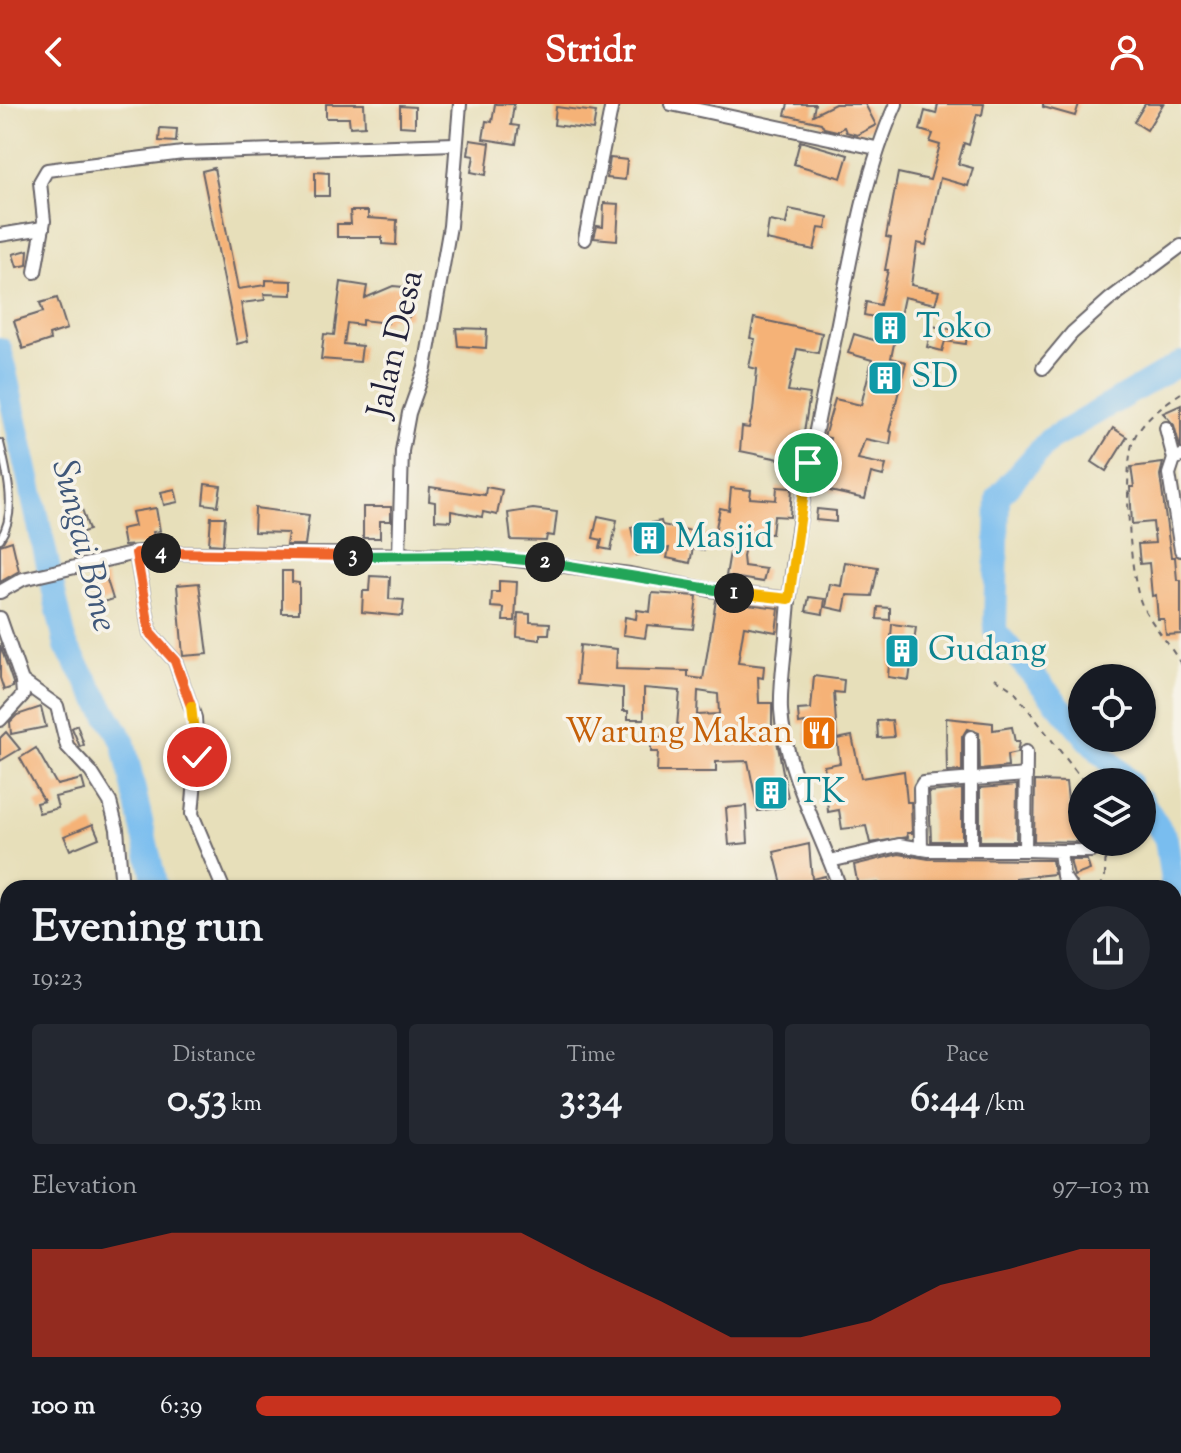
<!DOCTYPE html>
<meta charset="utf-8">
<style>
:root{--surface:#171b24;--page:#242831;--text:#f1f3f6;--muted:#9ea1a6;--accent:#c8321e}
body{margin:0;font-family:"Sorts Mill Goudy",serif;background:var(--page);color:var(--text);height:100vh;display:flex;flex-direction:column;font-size:30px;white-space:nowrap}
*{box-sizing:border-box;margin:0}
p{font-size:26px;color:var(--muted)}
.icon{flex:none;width:44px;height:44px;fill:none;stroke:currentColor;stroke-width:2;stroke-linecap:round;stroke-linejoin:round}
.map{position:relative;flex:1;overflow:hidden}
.side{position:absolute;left:0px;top:776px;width:1182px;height:574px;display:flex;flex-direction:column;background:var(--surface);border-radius:24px 24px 0 0;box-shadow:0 2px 6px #0004}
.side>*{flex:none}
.fabs{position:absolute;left:1068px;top:560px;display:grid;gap:16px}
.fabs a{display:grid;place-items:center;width:88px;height:88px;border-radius:50%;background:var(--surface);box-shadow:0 2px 6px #0004;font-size:40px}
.pin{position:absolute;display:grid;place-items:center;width:68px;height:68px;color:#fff;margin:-34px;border:4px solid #fff;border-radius:50%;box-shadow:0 2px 8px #0007}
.km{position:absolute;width:40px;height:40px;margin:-20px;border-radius:50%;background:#222;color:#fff;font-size:22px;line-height:40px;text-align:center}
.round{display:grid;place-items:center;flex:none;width:84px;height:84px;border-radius:42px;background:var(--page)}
.head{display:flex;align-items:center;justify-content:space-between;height:136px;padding:0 32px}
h1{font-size:44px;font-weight:800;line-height:60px}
.stats{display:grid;grid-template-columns:repeat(3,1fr);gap:12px;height:136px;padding:8px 32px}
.stats div{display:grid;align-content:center;border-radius:8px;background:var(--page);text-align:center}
.stats b{font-size:40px;font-weight:800}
.stats small{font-size:22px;font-weight:400}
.stats p{font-size:22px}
.chart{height:224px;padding:16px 32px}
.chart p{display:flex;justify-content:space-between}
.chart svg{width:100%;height:144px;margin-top:8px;fill:var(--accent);opacity:.7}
ul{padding:0 32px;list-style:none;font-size:26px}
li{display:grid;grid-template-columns:128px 96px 1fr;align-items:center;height:60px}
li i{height:20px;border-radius:10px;background:var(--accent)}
header{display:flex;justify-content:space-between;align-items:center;height:104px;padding:0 32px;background:var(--accent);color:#fff;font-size:36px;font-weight:800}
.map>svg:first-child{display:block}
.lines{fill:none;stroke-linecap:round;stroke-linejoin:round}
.river{stroke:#79bdef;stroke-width:24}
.building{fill:#f5b277;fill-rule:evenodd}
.lane-casing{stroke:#676467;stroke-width:10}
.street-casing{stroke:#676467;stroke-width:16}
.path{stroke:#676467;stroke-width:2;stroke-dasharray:6 6;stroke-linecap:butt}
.lane{stroke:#fff;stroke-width:6}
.street{stroke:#fff;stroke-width:12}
.split-1-casing{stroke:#fff;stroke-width:16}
.split-2-casing{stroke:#fff;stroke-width:16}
.split-3-casing{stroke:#fff;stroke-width:16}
.split-4-casing{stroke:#fff;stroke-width:16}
.split-5-casing{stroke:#fff;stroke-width:16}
.split-6-casing{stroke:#fff;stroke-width:16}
.split-1{stroke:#f5b400;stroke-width:10}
.split-2{stroke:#22a559;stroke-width:10}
.split-3{stroke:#22a559;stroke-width:10}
.split-4{stroke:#f0652b;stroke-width:10}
.split-5{stroke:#f0652b;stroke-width:10}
.split-6{stroke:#f5b400;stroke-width:10}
.labels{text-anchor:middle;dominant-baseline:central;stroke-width:7;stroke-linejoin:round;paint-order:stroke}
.culture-label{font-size:34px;fill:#0d838f;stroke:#f7f3e8;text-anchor:start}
.street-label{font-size:34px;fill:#22223b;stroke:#f7f3e8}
.food-label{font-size:34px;fill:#c56008;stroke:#f7f3e8;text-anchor:end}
.water-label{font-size:36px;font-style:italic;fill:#40587a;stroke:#f7f3e8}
</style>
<header><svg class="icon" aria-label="back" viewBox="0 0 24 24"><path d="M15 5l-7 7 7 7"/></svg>Stridr<svg class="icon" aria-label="person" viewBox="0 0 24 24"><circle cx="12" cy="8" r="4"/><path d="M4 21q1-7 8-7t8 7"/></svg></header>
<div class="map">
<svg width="1181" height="1349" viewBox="0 0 1181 1349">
<rect width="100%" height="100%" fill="#f7f3e8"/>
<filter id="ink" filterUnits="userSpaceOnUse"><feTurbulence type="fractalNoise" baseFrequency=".0125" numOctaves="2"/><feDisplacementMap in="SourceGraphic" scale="16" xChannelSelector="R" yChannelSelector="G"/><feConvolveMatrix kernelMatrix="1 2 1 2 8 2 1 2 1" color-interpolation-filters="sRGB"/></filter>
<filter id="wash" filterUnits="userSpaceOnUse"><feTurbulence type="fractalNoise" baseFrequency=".006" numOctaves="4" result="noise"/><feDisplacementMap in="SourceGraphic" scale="32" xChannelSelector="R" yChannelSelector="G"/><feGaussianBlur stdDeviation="1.8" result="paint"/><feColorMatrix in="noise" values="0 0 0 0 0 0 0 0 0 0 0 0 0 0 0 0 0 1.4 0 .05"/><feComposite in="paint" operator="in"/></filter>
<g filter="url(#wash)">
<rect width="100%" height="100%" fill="#e7dfba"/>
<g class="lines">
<!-- river -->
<g class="river">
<polyline points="0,245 66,542 123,637 156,784"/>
<polyline points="1082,628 995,527 998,393 1049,336 1181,259"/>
<polyline points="1087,634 1129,678"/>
<polyline points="1142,697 1166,735 1173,784"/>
<polyline points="1174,1239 1181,1245"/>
<polyline points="0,1331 8,1334"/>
<polyline points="27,1342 42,1349"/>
<polyline points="290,1342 292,1349"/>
</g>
</g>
<g id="blocks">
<!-- building -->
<g class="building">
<polygon points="326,0 364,0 365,22 350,23 349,14 326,14"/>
<polygon points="495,0 514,0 511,21 519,22 516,40 483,35 486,17 492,18"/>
<polygon points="788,0 815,0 813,11 835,0 865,0 876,21 857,31 846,28 844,23 837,27 824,24 821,19 785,11"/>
<polygon points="938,0 984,0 982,11 977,10 969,41 964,39 958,60 973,64 968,82 940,74 926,141 917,139 911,181 939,187 935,200 904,193 891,254 906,258 889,327 892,328 890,340 865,335 858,355 886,361 883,372 871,369 865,395 830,387 836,365 825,363 830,334 824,333 835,295 861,301 872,256 848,249 854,230 880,238 885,215 864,211 866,198 880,201 888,166 885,166 891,134 886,133 898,69 930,76 940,41 930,38 933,30 920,26 925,7 936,10"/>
<polygon points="1043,0 1079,0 1075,12 1043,3"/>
<polygon points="1145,0 1163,0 1147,26 1134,18"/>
<polygon points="400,2 415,3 415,23 400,22"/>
<polygon points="556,3 596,8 593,26 554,21"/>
<polygon points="160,24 177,25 176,38 159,37"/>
<polygon points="470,36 490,39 486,71 471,68 474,52 468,51"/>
<polygon points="800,37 848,51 841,74 794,60"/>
<polygon points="610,54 627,56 625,76 607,74"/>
<polygon points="214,64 238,185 266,181 266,176 292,177 292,191 264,190 265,196 241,199 248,237 237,240 202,67"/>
<polygon points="315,68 329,69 329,92 315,92"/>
<polygon points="604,99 619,100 617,136 594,134 597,122 603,123"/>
<polygon points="789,105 828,113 826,125 819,124 814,146 766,136 769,117 786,120"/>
<polygon points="350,107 368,107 368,114 397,116 396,141 382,140 382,133 337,133 337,120 351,120"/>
<polygon points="28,146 27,161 17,163 13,150"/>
<polygon points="341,178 367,182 365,194 393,182 414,184 409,213 388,214 388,219 362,216 362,221 347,219 344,240 362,242 360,258 321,255 324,230 334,231"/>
<polygon points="57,194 67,225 49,231 50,236 23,245 14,217 43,208 40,199"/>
<polygon points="754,214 822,229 818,249 797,245 788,287 810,290 799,359 740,347 742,323 749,324 753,307 757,265 749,263 755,235 750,234"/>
<polygon points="932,222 967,228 966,240 945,237 942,247 927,243"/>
<polygon points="456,224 487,225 486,244 458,242"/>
<polygon points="1181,301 1181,343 1180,343 1174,321 1163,309"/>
<polygon points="1113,324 1127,333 1106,367 1092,358"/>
<polygon points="1163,359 1160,371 1171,453 1175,453 1177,476 1181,476 1181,530 1166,531 1164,515 1158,515 1156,491 1152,492 1149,459 1140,460 1138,440 1155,439 1153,418 1132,420 1130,383 1134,383 1131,363"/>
<polygon points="205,380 221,382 218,402 203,400"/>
<polygon points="430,383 485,391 486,383 502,386 497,411 483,408 482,413 451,407 451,417 435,416 435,398 429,397"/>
<polygon points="777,383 792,384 790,413 774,412 772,430 748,428 743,452 744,462 766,465 763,478 726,472 731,442 713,438 720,404 729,406 731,384 751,386 750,394 776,396"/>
<polygon points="175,385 178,398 164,401 161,388"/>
<polygon points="363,403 391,403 391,417 380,417 380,434 363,434"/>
<polygon points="156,404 160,427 153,428 155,440 124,442 121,425 135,422 132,408"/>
<polygon points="255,404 309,411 305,441 286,441 288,429 254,428"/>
<polygon points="82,405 89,426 72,432 65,410"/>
<polygon points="533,405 557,408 554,432 547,431 546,437 511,436 508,409"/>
<polygon points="817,405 836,407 836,418 816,416"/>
<polygon points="598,412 617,416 611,446 600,444 602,436 593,434"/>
<polygon points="211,413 225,413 223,441 209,440"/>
<polygon points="661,417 662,421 707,430 704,446 693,444 690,459 667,454 669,444 637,451 631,423"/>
<polygon points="12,437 19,467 0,478 0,441"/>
<polygon points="845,458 878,463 872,492 847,491 844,507 826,503 830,480 841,482"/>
<polygon points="282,467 292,467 292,478 299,479 299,509 282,509"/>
<polygon points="370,472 390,473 389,495 404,496 402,512 362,508 363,487 369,487"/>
<polygon points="106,473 113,495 101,499 94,477"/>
<polygon points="499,477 517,478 515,517 503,517 504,504 491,503 492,488 499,488"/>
<polygon points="199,479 208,550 183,552 177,481"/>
<polygon points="652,489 697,492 693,525 647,521 645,534 623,531 625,513 636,515 637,506 650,508"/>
<polygon points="809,493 825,495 823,510 806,507"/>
<path d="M716,496L779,504L776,528L744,522L738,559L764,562L763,574L758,573L759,599H772V637H777L788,694L782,695L783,703L758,707L748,657L716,658V668H657L658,648H651V633L676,634L680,587L644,584V615H628V607H623V584L577,580L580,541L617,545L616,565L688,567V573L703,575ZM698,587L718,590L719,610L697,611Z"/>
<polygon points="878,503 890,504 890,516 877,515"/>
<polygon points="518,509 530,510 530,518 550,519 549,530 540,530 540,536 517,533"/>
<polygon points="892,520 916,523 909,576 888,573"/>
<polygon points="0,541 13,579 13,583 4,586 0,574"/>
<polygon points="814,572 844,576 843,589 834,588 837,635 852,632 861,674 904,667 907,698 911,698 912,729 907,729 908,733 870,739 866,722 842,725 839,706 828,708 827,695 831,695 824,662 840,659 837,636 806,638 805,619 799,620 798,606 811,605"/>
<polygon points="41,603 46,623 11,630 10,618 17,611"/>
<polygon points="946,614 993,619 993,626 1012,623 1015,638 1019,638 1017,649 1007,651 1008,663 980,666 979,629 967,625 962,633 962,667 947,668"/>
<polygon points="892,616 894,633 878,634 877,617"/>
<polygon points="77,621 84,641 80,643 72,624"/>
<polygon points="6,628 20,645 0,657 0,634"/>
<polygon points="36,644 57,681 82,675 85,686 55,693 58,704 39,709 36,699 44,697 20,654"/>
<polygon points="1035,677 1066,678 1069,704 1078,704 1080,738 1034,737"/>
<polygon points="1017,681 1016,737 980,737 980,684"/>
<polygon points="962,685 962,737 931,737 929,688"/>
<polygon points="746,702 748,739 729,741 726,704"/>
<polygon points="93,720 99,734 70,746 64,732"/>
<polygon points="809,740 812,775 825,772 828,784 783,784 774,748"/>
<polygon points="899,750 929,755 1052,756 1054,770 1016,774 1016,784 961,784 959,777 923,781 923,784 881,784 878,779 858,782 854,761"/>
<polygon points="1070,756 1087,756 1090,766 1074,772"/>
</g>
</g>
</g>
<g filter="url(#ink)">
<use href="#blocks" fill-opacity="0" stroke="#676467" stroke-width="2"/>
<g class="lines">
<defs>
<path id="lane" d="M0,339C7,368 18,410 0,435"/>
<g id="street">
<polyline points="671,0 876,44"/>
<polyline points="0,131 43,124"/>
<polyline points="585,135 612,0"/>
<polyline points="35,168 44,117 40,78 47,66 183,49 455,40"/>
<polyline points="1043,264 1072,229 1110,195 1181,142"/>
<polyline points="1166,324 1174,355"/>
<polyline points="1181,352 1174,355 1169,370 1181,446"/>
<polyline points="136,449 150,529 175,557 195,614 197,653 192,710 223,784"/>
<polyline points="399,452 402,347 409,309 425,264 450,122 460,0"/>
<polyline points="0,488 23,475 136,449 474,451 630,470 710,486 789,495"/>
<polyline points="0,514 22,577 57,602 67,642 91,668 110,698 117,725 122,784"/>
<polyline points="0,616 23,591 22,577"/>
<polyline points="971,633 971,744"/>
<polyline points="921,745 920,684 923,679 1026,671"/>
<polyline points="1025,746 1060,747 1063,772 1071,784"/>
<polyline points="1060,747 1091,747"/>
<polyline points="830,757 899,741 929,746 1025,746 1026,648"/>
<path d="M840,784C821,730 784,663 781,606C780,582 784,557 786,533C793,432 814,333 835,234C851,155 863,73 896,0"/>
<polyline points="0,1134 8,1112"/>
<polyline points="1029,1342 1030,1349"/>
<polyline points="1113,1342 1115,1349"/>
<polyline points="371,1349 372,1342"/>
<polyline points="670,1349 682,1342"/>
</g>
</defs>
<!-- lane casing -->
<use href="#lane" class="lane-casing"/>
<!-- street casing -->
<use href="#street" class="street-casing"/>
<!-- path -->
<g class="path">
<path d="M1181,289C1163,301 1141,316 1133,337C1123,365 1129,477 1143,503C1154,523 1170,541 1181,560"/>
<polyline points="995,574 1014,587 1084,678"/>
<polyline points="1100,784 1105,772 1106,738"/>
<polyline points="1174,918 1181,894"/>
</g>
<!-- lane -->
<use href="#lane" class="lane"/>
<!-- street -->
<use href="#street" class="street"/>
</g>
</g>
<g class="lines" filter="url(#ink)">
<defs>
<polyline id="split-1" points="734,489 789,495 808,359"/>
<polyline id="split-2" points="545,458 734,489"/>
<polyline id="split-3" points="353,452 474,451 545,458"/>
<polyline id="split-4" points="161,449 353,452"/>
<polyline id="split-5" points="161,449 136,449 150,529 175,557 191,602"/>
<polyline id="split-6" points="191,602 197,653"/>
</defs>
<!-- split-1 casing -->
<use href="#split-1" class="split-1-casing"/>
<!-- split-2 casing -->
<use href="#split-2" class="split-2-casing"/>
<!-- split-3 casing -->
<use href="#split-3" class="split-3-casing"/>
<!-- split-4 casing -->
<use href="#split-4" class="split-4-casing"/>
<!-- split-5 casing -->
<use href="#split-5" class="split-5-casing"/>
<!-- split-6 casing -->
<use href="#split-6" class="split-6-casing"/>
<!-- split-1 -->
<use href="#split-1" class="split-1"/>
<!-- split-2 -->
<use href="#split-2" class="split-2"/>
<!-- split-3 -->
<use href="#split-3" class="split-3"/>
<!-- split-4 -->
<use href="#split-4" class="split-4"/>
<!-- split-5 -->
<use href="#split-5" class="split-5"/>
<!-- split-6 -->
<use href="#split-6" class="split-6"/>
</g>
<!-- icons -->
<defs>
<symbol id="building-square" viewBox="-11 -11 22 22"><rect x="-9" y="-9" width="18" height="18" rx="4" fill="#0f9aa8" stroke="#f7f3e8"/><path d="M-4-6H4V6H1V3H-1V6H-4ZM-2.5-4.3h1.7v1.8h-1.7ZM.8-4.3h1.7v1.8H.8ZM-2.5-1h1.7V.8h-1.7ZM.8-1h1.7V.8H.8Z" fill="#fff"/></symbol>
<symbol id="restaurant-square" viewBox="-11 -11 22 22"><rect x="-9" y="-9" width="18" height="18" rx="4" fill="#e8710a" stroke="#f7f3e8"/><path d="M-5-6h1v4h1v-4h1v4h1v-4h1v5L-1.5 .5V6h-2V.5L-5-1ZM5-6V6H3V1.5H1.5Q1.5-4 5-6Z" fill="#fff"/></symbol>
</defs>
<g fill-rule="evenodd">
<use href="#building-square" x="870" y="204" width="40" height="40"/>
<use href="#building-square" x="865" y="254" width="40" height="40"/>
<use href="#building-square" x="629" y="414" width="40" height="40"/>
<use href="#building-square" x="882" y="527" width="40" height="40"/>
<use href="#restaurant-square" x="799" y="609" width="40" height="40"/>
<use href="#building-square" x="751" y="669" width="40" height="40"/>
</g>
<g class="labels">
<!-- culture labels -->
<g class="culture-label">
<text x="916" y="224">Toko</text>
<text x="911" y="274">SD</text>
<text x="675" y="434">Masjid</text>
<text x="928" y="547">Gudang</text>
<text x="797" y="689">TK</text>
</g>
<!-- street labels -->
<g class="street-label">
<text transform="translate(397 240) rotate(-77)">Jalan Desa</text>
</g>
<!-- food labels -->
<g class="food-label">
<text x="793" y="629">Warung Makan</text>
</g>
<!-- water labels -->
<g class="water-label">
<text transform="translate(83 442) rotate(76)">Sungai Bone</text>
</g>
</g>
</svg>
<div class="fabs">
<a><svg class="icon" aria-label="locate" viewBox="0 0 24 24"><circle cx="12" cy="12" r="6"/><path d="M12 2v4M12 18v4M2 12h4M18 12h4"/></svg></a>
<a><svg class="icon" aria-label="layers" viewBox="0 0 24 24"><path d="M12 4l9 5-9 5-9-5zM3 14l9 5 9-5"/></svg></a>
</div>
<div class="pin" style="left:808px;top:359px;background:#1e9e55"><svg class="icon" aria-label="arrive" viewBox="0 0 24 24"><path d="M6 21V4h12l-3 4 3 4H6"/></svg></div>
<div class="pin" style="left:197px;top:653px;background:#d93025"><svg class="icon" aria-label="check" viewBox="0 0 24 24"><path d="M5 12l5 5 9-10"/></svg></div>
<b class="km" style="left:734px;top:489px">1</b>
<b class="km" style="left:545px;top:458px">2</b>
<b class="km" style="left:353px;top:452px">3</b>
<b class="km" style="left:161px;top:449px">4</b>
<section class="side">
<div class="head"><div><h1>Evening run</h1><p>19:23</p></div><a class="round"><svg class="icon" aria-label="share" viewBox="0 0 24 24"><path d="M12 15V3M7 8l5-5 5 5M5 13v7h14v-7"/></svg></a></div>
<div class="stats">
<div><p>Distance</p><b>0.53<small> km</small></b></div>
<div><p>Time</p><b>3:34</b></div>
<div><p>Pace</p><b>6:44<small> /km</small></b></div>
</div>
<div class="chart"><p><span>Elevation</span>97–103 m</p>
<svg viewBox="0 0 160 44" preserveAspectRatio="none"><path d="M0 44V11L10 11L20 6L30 6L40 6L50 6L60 6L70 6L80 17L90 27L100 38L110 38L120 33L130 22L140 17L150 11L160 11V44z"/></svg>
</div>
<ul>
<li><b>100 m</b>6:39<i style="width:90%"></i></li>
</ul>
</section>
</div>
